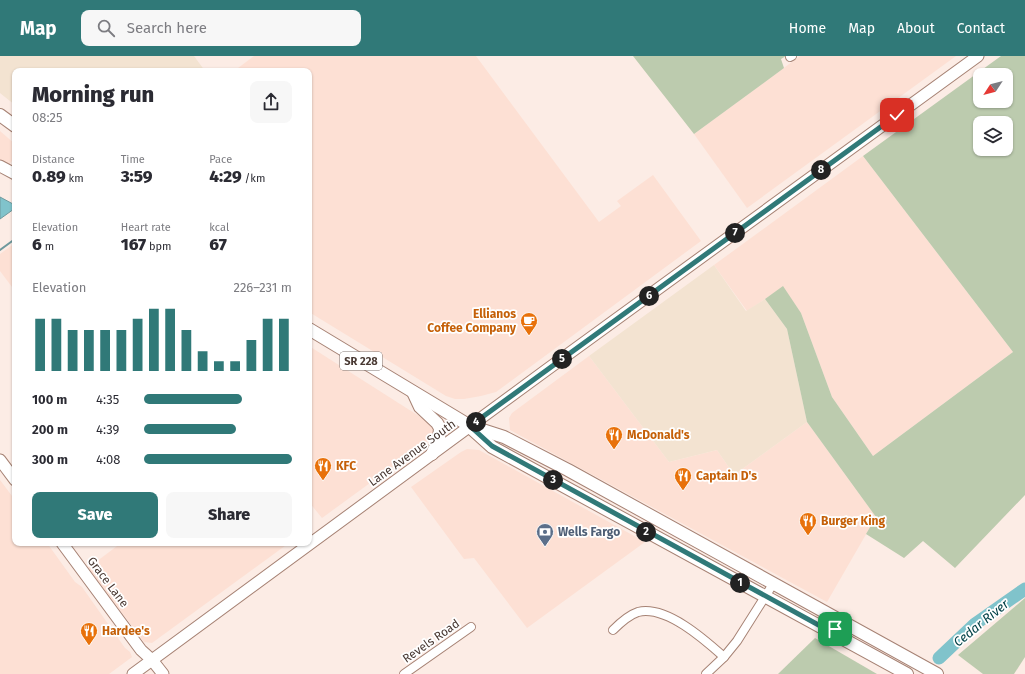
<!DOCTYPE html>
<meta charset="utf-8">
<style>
:root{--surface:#fff;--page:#f7f7f7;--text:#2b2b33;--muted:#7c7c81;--accent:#307978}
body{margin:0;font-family:"Fira Sans",sans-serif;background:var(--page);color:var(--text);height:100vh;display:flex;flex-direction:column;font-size:15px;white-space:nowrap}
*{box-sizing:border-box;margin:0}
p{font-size:13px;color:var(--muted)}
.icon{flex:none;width:22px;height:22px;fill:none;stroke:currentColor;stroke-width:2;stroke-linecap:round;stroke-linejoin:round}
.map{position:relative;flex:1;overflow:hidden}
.side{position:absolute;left:12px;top:12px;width:300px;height:478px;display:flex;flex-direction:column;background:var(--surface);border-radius:8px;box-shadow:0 1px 3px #0004}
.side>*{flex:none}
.needle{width:26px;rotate:234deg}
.tools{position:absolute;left:973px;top:12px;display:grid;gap:8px}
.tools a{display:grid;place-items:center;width:40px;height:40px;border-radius:8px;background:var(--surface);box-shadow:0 1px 3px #0004;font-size:20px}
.pin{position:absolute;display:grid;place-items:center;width:34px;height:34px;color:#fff;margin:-17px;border-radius:8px;box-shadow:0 2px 6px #0006}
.km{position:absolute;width:20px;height:20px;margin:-10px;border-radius:50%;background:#222;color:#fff;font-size:11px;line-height:20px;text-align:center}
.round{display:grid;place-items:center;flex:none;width:42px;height:42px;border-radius:8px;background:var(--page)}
.headline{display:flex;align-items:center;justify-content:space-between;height:68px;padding:0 20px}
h1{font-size:22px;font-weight:800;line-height:30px}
.stats{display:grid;grid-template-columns:repeat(3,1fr);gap:6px;height:68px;padding:4px 20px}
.stats div{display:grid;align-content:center}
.stats b{font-size:17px;font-weight:800}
.stats small{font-size:11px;font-weight:400}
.stats p{font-size:11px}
.chart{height:112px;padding:8px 20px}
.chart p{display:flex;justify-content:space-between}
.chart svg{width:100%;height:72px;margin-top:4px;stroke:var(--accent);stroke-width:6}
.button{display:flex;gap:8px;margin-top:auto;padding:8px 20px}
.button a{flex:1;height:46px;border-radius:8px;background:var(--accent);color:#fff;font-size:16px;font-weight:800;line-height:46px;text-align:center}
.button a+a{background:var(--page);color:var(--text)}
ul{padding:0 20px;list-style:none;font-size:13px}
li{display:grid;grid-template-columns:64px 48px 1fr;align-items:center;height:30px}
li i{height:10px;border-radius:5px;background:var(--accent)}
header{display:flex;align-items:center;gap:24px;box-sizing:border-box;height:56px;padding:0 20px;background:var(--accent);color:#fff}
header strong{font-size:19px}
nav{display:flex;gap:22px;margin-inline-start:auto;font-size:14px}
.search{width:280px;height:36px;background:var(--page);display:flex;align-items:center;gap:10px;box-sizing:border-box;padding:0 14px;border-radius:8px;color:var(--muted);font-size:15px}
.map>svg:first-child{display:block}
.built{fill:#fde0d4}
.education{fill:#f3e3d1}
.green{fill:#bccbae;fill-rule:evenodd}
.water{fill:#80c3cb;stroke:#6f999d}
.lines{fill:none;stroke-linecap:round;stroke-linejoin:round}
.stream{stroke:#6f999d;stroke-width:2}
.river{stroke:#80c3cb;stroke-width:13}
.street-casing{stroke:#a68274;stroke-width:10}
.secondary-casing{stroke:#a68274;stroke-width:13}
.primary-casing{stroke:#a68274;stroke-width:14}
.street{stroke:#fff;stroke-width:8}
.secondary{stroke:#fff;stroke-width:11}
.primary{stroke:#fff;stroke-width:12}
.route-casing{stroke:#fff;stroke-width:8}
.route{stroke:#307978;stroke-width:5}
.labels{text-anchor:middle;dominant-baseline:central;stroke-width:3.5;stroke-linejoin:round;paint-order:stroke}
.shield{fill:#fff;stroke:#7f7470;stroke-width:1}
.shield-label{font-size:11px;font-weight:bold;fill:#483832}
.food-label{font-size:12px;font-weight:bold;fill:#c56008;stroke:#fff;text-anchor:start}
.street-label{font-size:12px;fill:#483832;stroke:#fff}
.service-label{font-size:12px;font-weight:bold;fill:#4e5e75;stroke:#fff;text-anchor:start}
.water-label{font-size:13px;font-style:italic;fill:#004046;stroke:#fff}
</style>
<header>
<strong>Map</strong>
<div class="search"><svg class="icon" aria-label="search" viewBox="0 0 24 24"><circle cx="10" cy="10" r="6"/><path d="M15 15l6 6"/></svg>Search here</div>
<nav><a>Home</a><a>Map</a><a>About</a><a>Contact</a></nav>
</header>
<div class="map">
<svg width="1025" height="618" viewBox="0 0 1025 618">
<rect width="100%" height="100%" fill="#fcece5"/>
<!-- built -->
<g class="built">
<polygon points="254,0 476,0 599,166 621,150 617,145 653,119 701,185 496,336 481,340 464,343 455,343 446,340 309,256 309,15 234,15"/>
<polygon points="800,0 956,0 747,152 694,78"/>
<polygon points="0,75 15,88 15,101 8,110 0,106"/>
<polygon points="863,100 1013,296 873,400 832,341 801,257 783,231 747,255 714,209"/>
<polygon points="15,187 15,235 0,215 0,198"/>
<polygon points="309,290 433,369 433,381 322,462 309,446"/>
<polygon points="589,300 669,406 717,394 734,419 807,366 876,461 827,546 510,374 509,362 512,357"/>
<polygon points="467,393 479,394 645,486 527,572 474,502 464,503 411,431 461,396"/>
<polygon points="0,424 15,444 15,487 47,487 75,526 82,531 125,592 130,596 132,601 109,618 0,618"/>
<polygon points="121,487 289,487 152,587 144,586 88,512"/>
</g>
<!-- education -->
<g class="education">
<polygon points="0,0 194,0 205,15 15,15 15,49 0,37"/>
<polygon points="714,209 746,255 765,243 787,273 807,366 734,419 717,394 669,406 589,300"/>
</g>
<!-- green -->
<g class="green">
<polygon points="633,0 786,0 781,3 784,12 694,78"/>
<path d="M1001,0H1025V439L955,512L923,485L904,502L866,478L876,461L807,366L787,273L765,243L783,230L801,257L832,341L873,400L1013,296L863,100ZM980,19H1006V45H980ZM980,67H1006V93H980Z"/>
<polygon points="1025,542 1025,601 1014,618 983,618 958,599"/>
<polygon points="815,582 877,618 778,618"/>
</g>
<!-- water -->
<polygon class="water" points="0,141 13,148 14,153 0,163"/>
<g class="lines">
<!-- stream -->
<polyline class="stream" points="0,194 15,183"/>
<!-- river -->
<polyline class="river" points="939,602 975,568 1025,533"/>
<defs>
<g id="street">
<polyline points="790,1 792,0"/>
<path d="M613,574C620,567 629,559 638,556C666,549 705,584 724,601"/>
<polyline points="404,618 471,571"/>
<polyline points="706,618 724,601 737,585 773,528"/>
</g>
<g id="secondary">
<polyline points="0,110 15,118"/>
<polyline points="0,404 15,424"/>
<polyline points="62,487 141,594 152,604 163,618"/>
<polyline points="133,618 545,315 978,0"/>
</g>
<g id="primary">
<polyline points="0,59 15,70"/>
<polyline points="309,273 470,370 504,381 568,414 937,618"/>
<polyline points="413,336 420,351 437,367 440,372 439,383 432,398"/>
<polyline points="472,373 492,391 907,618"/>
</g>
</defs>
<!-- street casing -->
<use href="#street" class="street-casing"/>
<!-- secondary casing -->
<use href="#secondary" class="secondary-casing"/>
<!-- primary casing -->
<use href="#primary" class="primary-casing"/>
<!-- street -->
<use href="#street" class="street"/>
<!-- secondary -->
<use href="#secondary" class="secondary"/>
<!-- primary -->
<use href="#primary" class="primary"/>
</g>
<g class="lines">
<defs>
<polyline id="route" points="835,573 831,571 824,572 492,390 470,370 897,59"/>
</defs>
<!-- route casing -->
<use href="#route" class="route-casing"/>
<!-- route -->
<use href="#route" class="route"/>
</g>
<!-- icons -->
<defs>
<symbol id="cafe-pin" viewBox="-11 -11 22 30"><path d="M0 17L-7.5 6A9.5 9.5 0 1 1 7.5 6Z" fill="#e8710a" stroke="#fff"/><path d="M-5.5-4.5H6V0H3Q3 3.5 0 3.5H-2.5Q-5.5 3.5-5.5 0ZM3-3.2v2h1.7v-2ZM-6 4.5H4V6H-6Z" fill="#fff"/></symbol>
<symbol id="restaurant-pin" viewBox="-11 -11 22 30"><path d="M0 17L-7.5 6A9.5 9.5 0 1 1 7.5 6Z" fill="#e8710a" stroke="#fff"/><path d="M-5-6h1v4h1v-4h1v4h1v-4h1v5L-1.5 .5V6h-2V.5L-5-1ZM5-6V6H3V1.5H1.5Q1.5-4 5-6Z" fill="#fff"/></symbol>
<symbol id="bank-pin" viewBox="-11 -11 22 30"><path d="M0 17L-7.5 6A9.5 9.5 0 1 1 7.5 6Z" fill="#5c6f8a" stroke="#fff"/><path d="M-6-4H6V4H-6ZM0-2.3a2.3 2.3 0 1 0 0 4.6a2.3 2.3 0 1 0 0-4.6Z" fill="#fff"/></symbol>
</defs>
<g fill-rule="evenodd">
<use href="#cafe-pin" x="519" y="255" width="20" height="27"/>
<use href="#restaurant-pin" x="604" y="369" width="20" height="27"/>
<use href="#restaurant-pin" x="313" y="400" width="20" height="27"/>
<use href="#restaurant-pin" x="673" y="410" width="20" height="27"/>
<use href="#restaurant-pin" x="798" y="455" width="20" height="27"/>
<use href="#bank-pin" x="535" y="466" width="20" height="27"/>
<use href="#restaurant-pin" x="79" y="565" width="20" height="27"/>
</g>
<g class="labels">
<!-- shield labels -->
<rect class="shield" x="340" y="296" width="42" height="18" rx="3"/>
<g class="shield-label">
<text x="361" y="305">SR 228</text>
</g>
<!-- food labels -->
<g class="food-label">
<text x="516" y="258" text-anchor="end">Ellianos<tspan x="516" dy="14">Coffee Company</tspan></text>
<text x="627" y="379">McDonald's</text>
<text x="336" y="410">KFC</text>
<text x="696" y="420">Captain D's</text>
<text x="821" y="465">Burger King</text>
<text x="102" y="575">Hardee's</text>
</g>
<!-- street labels -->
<g class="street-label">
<text transform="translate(412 397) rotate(-36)">Lane Avenue South</text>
<text transform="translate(108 526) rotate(53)">Grace Lane</text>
<text transform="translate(431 585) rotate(-35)">Revels Road</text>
</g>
<!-- service labels -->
<g class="service-label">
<text x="558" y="476">Wells Fargo</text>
</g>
<!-- water labels -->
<g class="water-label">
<text transform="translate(981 567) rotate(-39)">Cedar River</text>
</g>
</g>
</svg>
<div class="tools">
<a><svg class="needle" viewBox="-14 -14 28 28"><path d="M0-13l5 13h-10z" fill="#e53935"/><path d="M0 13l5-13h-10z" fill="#7c7c81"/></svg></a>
<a><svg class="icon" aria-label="layers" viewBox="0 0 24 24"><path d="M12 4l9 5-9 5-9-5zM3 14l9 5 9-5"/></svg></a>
</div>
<div class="pin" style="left:835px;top:573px;background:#1e9e55"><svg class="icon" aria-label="arrive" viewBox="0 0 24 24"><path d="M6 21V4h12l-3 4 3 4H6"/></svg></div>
<div class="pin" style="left:897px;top:59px;background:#d93025"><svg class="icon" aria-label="check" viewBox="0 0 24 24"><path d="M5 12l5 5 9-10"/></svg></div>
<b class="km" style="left:740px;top:527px">1</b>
<b class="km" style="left:646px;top:476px">2</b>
<b class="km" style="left:553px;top:424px">3</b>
<b class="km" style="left:476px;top:366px">4</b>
<b class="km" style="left:562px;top:303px">5</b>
<b class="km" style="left:649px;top:240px">6</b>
<b class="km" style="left:735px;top:177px">7</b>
<b class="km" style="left:821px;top:114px">8</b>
<section class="side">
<div class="headline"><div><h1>Morning run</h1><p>08:25</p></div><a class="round"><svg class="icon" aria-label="share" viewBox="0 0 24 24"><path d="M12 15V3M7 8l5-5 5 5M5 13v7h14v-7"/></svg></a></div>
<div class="stats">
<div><p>Distance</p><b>0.89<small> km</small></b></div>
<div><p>Time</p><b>3:59</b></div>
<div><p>Pace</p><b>4:29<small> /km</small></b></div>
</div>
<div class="stats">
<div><p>Elevation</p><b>6<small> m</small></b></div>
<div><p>Heart rate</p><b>167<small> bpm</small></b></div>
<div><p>kcal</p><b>67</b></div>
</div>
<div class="chart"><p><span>Elevation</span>226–231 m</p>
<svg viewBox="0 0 160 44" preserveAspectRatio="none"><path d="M5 44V12M15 44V12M25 44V19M35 44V19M45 44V19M55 44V19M65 44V12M75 44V6M85 44V6M95 44V19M105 44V32M115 44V38M125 44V38M135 44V25M145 44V12M155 44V12"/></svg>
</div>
<ul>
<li><b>100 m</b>4:35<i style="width:66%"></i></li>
<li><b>200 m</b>4:39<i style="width:62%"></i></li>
<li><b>300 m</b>4:08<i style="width:100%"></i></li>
</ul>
<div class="button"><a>Save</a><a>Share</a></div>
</section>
</div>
